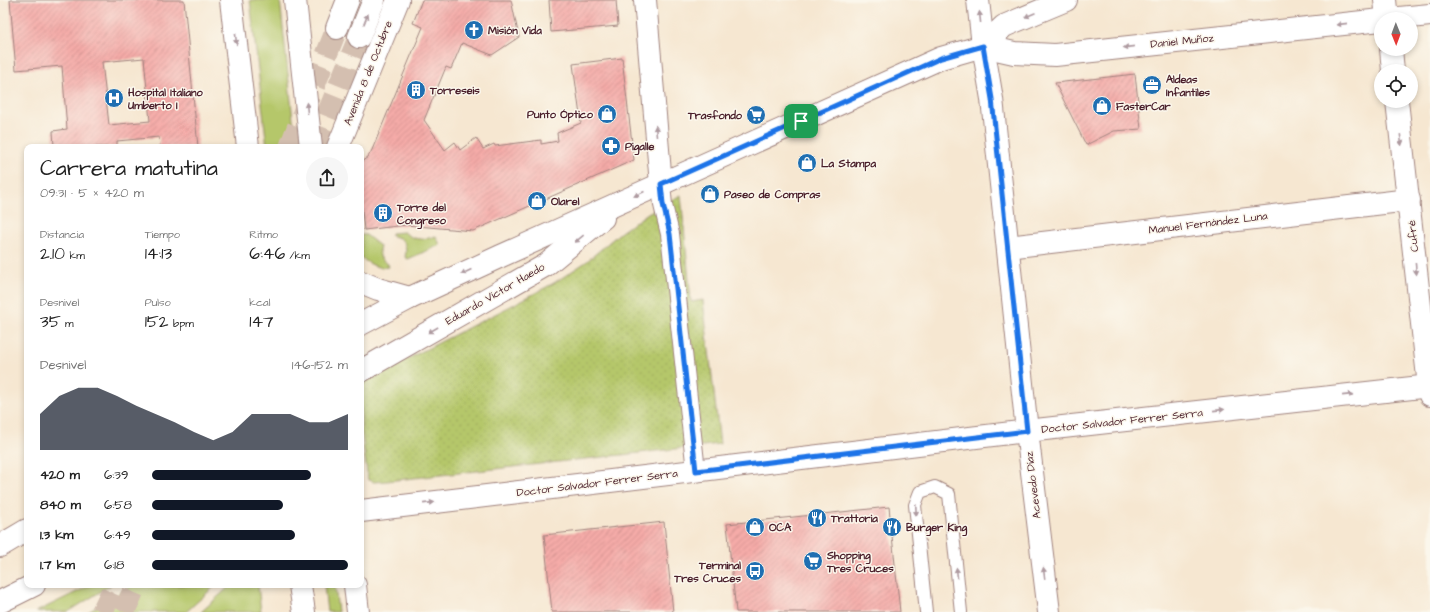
<!DOCTYPE html>
<html lang="es">
<meta charset="utf-8">
<style>
:root{--surface:#fff;--page:#f6f6f6;--text:#222;--muted:#767676;--accent:#111827}
body{margin:0;font-family:"Architects Daughter",sans-serif;background:var(--page);color:var(--text);height:100vh;display:flex;flex-direction:column;font-size:15px;white-space:nowrap}
*{box-sizing:border-box;margin:0}
p{font-size:13px;color:var(--muted)}
.icon{flex:none;width:22px;height:22px;fill:none;stroke:currentColor;stroke-width:2;stroke-linecap:round;stroke-linejoin:round}
.map{position:relative;flex:1;overflow:hidden}
.sheet{position:absolute;left:24px;top:144px;width:340px;height:444px;display:flex;flex-direction:column;background:var(--surface);border-radius:8px;box-shadow:0 2px 6px #0003}
.sheet>*{flex:none}
.needle{width:26px;rotate:179deg}
.fabs{position:absolute;left:1374px;top:12px;display:grid;gap:8px}
.fabs a{display:grid;place-items:center;width:44px;height:44px;border-radius:50%;background:var(--surface);box-shadow:0 2px 6px #0003;font-size:20px}
.pin{position:absolute;display:grid;place-items:center;width:34px;height:34px;color:#fff;margin:-17px;border-radius:8px;box-shadow:0 2px 6px #0006}
.round{display:grid;place-items:center;flex:none;width:42px;height:42px;border-radius:21px;background:var(--page)}
.headline{display:flex;align-items:center;justify-content:space-between;height:68px;padding:0 16px}
h1{font-size:22px;font-weight:600;line-height:30px}
.stats{display:grid;grid-template-columns:repeat(3,1fr);gap:6px;height:68px;padding:4px 16px}
.stats div{display:grid;align-content:center}
.stats b{font-size:17px;font-weight:600}
.stats small{font-size:11px;font-weight:400}
.stats p{font-size:11px}
.chart{height:112px;padding:8px 16px}
.chart p{display:flex;justify-content:space-between}
.chart svg{width:100%;height:72px;margin-top:4px;fill:var(--accent);opacity:.7}
ul{padding:0 16px;list-style:none;font-size:13px}
li{display:grid;grid-template-columns:64px 48px 1fr;align-items:center;height:30px}
li i{height:10px;border-radius:5px;background:var(--accent)}
.map>svg:first-child{display:block}
.grass{fill:#b5c76a;stroke:#80734a}
.park{fill:url(#park-dots);stroke:#80734a}
.building{fill:url(#building-hatch);fill-rule:evenodd}
.lines{fill:none;stroke-linecap:round;stroke-linejoin:round}
.secondary-tunnel{stroke:#d4bfb0;stroke-width:22;stroke-dasharray:22 11;stroke-linecap:butt}
.service-casing{stroke:#a0837e;stroke-width:14}
.pedestrian-casing{stroke:#a0837e;stroke-width:20}
.minor-casing{stroke:#a0837e;stroke-width:24}
.tertiary-casing{stroke:#a0837e;stroke-width:24}
.secondary-casing{stroke:#a0837e;stroke-width:24}
.primary-casing{stroke:#a0837e;stroke-width:24}
.service{stroke:#fff;stroke-width:12}
.pedestrian{stroke:#fff;stroke-width:18}
.minor{stroke:#fff;stroke-width:22}
.tertiary{stroke:#fff;stroke-width:22}
.secondary{stroke:#fff;stroke-width:22}
.primary{stroke:#fff;stroke-width:22}
.oneway{fill:#ae9aa0}
.route-casing{stroke:#fff;stroke-width:8}
.route{stroke:#1a73e8;stroke-width:5}
.labels{text-anchor:middle;dominant-baseline:central;stroke-width:3;stroke-linejoin:round;paint-order:stroke}
.poi-label{font-size:11px;font-weight:bold;fill:#4a1f2b;stroke:#fbf7ec;text-anchor:start}
.street-label{font-size:11px;fill:#4a1f2b;stroke:#fbf7ec}
</style>
<div class="map">
<svg width="1430" height="612" viewBox="0 0 1430 612">
<defs>
<pattern id="park-dots" width="8" height="8" patternUnits="userSpaceOnUse"><rect width="8" height="8" fill="#b5c76a"/><path d="M2 2h.1M6 6h.1" fill="none" stroke="#9daa5c" stroke-width="1.8" stroke-linecap="round"/></pattern>
<pattern id="building-hatch" width="6" height="6" patternUnits="userSpaceOnUse"><rect width="6" height="6" fill="#f5aba8"/><path d="M-1 1l2-2M0 6l6-6M5 7l2-2" fill="none" stroke="#c88b89"/></pattern>
</defs>
<rect width="100%" height="100%" fill="#fbf7ec"/>
<filter id="ink" filterUnits="userSpaceOnUse"><feTurbulence type="fractalNoise" baseFrequency=".025" numOctaves="2"/><feDisplacementMap in="SourceGraphic" scale="8" xChannelSelector="R" yChannelSelector="G"/><feConvolveMatrix kernelMatrix="1 2 1 2 8 2 1 2 1" color-interpolation-filters="sRGB"/></filter>
<filter id="wash" filterUnits="userSpaceOnUse"><feTurbulence type="fractalNoise" baseFrequency=".012" numOctaves="4" result="noise"/><feDisplacementMap in="SourceGraphic" scale="16" xChannelSelector="R" yChannelSelector="G"/><feGaussianBlur stdDeviation="0.9" result="paint"/><feColorMatrix in="noise" values="0 0 0 0 0 0 0 0 0 0 0 0 0 0 0 0 0 1.4 0 .05"/><feComposite in="paint" operator="in"/></filter>
<g filter="url(#wash)">
<rect width="100%" height="100%" fill="#f6e7d1"/>
<!-- grass -->
<g class="grass">
<polygon points="250,0 280,0 296,147 267,147"/>
<path d="M404,232C414,241 423,240 436,236L440,245L408,259L405,257C408,246 404,237 392,236L391,233Z"/>
<path d="M361,235H366L380,246C377,255 381,260 388,264L389,267C378,269 370,264 361,258Z"/>
<polygon points="91,585 111,585 68,612 36,612"/>
<polygon points="133,585 216,585 186,612 88,612"/>
<polygon points="231,585 258,585 261,612 201,612"/>
<polygon points="324,585 335,585 338,612 327,612"/>
</g>
<!-- park -->
<polygon class="park" points="681,195 691,302 703,300 720,444 387,481 374,482 368,480 361,428 361,383 362,382 507,308 554,283 586,262 621,232 648,213"/>
<g id="blocks">
<!-- building -->
<g class="building">
<path d="M10,0H184L198,147H160L159,137L117,141V147H54L53,131L67,129L62,66L16,70ZM144,58L150,121L109,125L102,62Z"/>
<polygon points="422,0 511,0 519,37 492,55 462,43 451,69 446,67 424,120 445,150 455,142 460,150 476,138 483,149 494,144 495,146 541,140 541,144 558,141 557,133 581,123 573,64 622,58 634,160 473,231 406,225 364,230 361,201 361,162 368,157 372,150 423,27 413,23"/>
<polygon points="549,0 616,0 618,26 551,32"/>
<polygon points="1135,74 1141,129 1114,131 1086,145 1055,83"/>
<polygon points="889,507 900,612 736,612 727,524"/>
<polygon points="664,522 673,612 552,612 544,535"/>
</g>
</g>
</g>
<g filter="url(#ink)">
<use href="#blocks" fill-opacity="0" stroke="#a0837e" stroke-width="1"/>
<g class="lines">
<!-- secondary-tunnel -->
<g class="secondary-tunnel">
<polyline points="290,147 337,28"/>
<polyline points="314,147 359,37"/>
<polyline points="102,612 115,585"/>
<polyline points="124,612 136,585"/>
</g>
<defs>
<polyline id="service" points="926,612 915,505 920,492 935,487 949,494 961,612"/>
<polyline id="pedestrian" points="661,184 663,205 670,234 696,471"/>
<g id="minor">
<polyline points="645,0 661,184"/>
<polyline points="978,0 983,46 992,99 1027,431 1049,612"/>
<polyline points="1385,0 1387,19"/>
<polyline points="983,46 1004,26 1066,0"/>
<polyline points="1391,49 1393,71"/>
<polyline points="1397,101 1430,395"/>
<polyline points="338,147 398,0"/>
<polyline points="1008,247 1409,200"/>
</g>
<g id="tertiary">
<polyline points="1389,19 1430,15"/>
<polyline points="361,324 410,298 501,256 941,58 983,46 1014,53 1055,55 1381,20"/>
<polyline points="361,371 546,265 603,218"/>
<polyline points="361,511 1027,431 1430,386"/>
</g>
<g id="secondary">
<polyline points="231,0 248,147"/>
<polyline points="295,0 311,147"/>
<polyline points="337,28 348,0"/>
<polyline points="359,37 374,0"/>
<polyline points="361,282 378,289 410,298"/>
<polyline points="300,585 304,612"/>
<polyline points="355,585 358,612"/>
</g>
<g id="primary">
<polyline points="0,546 27,530"/>
<polyline points="0,602 34,585"/>
</g>
</defs>
<!-- service casing -->
<use href="#service" class="service-casing"/>
<!-- pedestrian casing -->
<use href="#pedestrian" class="pedestrian-casing"/>
<!-- minor casing -->
<use href="#minor" class="minor-casing"/>
<!-- tertiary casing -->
<use href="#tertiary" class="tertiary-casing"/>
<!-- secondary casing -->
<use href="#secondary" class="secondary-casing"/>
<!-- primary casing -->
<use href="#primary" class="primary-casing"/>
<!-- service -->
<use href="#service" class="service"/>
<!-- pedestrian -->
<use href="#pedestrian" class="pedestrian"/>
<!-- minor -->
<use href="#minor" class="minor"/>
<!-- tertiary -->
<use href="#tertiary" class="tertiary"/>
<!-- secondary -->
<use href="#secondary" class="secondary"/>
<!-- primary -->
<use href="#primary" class="primary"/>
</g>
<!-- one-way arrows -->
<defs><path id="oneway-solid" d="M-6-.8H1V-3.2L6.5 0L1 3.2V.8H-6Z"/></defs>
<g class="oneway">
<use href="#oneway-solid" transform="translate(1030 15) rotate(157)"/>
<use href="#oneway-solid" transform="translate(980 17) rotate(-96)"/>
<use href="#oneway-solid" transform="translate(366 19) rotate(-68)"/>
<use href="#oneway-solid" transform="translate(1342 24) rotate(174)"/>
<use href="#oneway-solid" transform="translate(236 39) rotate(84)"/>
<use href="#oneway-solid" transform="translate(1129 47) rotate(174)"/>
<use href="#oneway-solid" transform="translate(307 108) rotate(-96)"/>
<use href="#oneway-solid" transform="translate(656 131) rotate(-95)"/>
<use href="#oneway-solid" transform="translate(1401 140) rotate(83)"/>
<use href="#oneway-solid" transform="translate(639 194) rotate(156)"/>
<use href="#oneway-solid" transform="translate(579 239) rotate(141)"/>
<use href="#oneway-solid" transform="translate(1416 269) rotate(84)"/>
<use href="#oneway-solid" transform="translate(466 272) rotate(155)"/>
<use href="#oneway-solid" transform="translate(433 330) rotate(150)"/>
<use href="#oneway-solid" transform="translate(1348 395) rotate(-6)"/>
<use href="#oneway-solid" transform="translate(1219 410) rotate(-6)"/>
<use href="#oneway-solid" transform="translate(429 503) rotate(-6)"/>
<use href="#oneway-solid" transform="translate(916 510) rotate(87)"/>
<use href="#oneway-solid" transform="translate(957 573) rotate(-96)"/>
<use href="#oneway-solid" transform="translate(1044 573) rotate(-97)"/>
</g>
</g>
<g class="lines" filter="url(#ink)">
<defs>
<polygon id="route" points="983,46 992,99 1027,431 696,471 670,234 663,204 661,184 941,58"/>
</defs>
<!-- route casing -->
<use href="#route" class="route-casing"/>
<!-- route -->
<use href="#route" class="route"/>
</g>
<!-- icons -->
<defs>
<symbol id="church-disc" viewBox="-11 -11 22 22"><circle r="9.5" fill="#1f6fb2" stroke="#fbf7ec"/><path d="M-1.2-6h2.4v3.5h3.3v2.4h-3.3V6h-2.4V-.1h-3.3v-2.4h3.3Z" fill="#fff"/></symbol>
<symbol id="office-disc" viewBox="-11 -11 22 22"><circle r="9.5" fill="#1f6fb2" stroke="#fbf7ec"/><path d="M-6-3h4V-5.5h4V-3h4V5H-6ZM-1-4.5V-3h2v-1.5ZM-6 0V1H6V0Z" fill="#fff"/></symbol>
<symbol id="building-disc" viewBox="-11 -11 22 22"><circle r="9.5" fill="#1f6fb2" stroke="#fbf7ec"/><path d="M-4-6H4V6H1V3H-1V6H-4ZM-2.5-4.3h1.7v1.8h-1.7ZM.8-4.3h1.7v1.8H.8ZM-2.5-1h1.7V.8h-1.7ZM.8-1h1.7V.8H.8Z" fill="#fff"/></symbol>
<symbol id="hospital-disc" viewBox="-11 -11 22 22"><circle r="9.5" fill="#1f6fb2" stroke="#fbf7ec"/><path d="M-5-5h3v3.5h4V-5h3V5h-3V1.5h-4V5h-3Z" fill="#fff"/></symbol>
<symbol id="shop-disc" viewBox="-11 -11 22 22"><circle r="9.5" fill="#1f6fb2" stroke="#fbf7ec"/><path d="M-5-2.5h2.3a2.7 3.5 0 0 1 5.4 0H5L5.5 6h-11ZM-1.5-2.5h3a1.5 2.3 0 0 0-3 0Z" fill="#fff"/></symbol>
<symbol id="supermarket-disc" viewBox="-11 -11 22 22"><circle r="9.5" fill="#1f6fb2" stroke="#fbf7ec"/><path d="M-6-5.5h2.5l.6 2H6L4.5 2H-2.5L-4.4-4H-6ZM-1.5 3.2a1.3 1.3 0 1 0 .1 0ZM3 3.2a1.3 1.3 0 1 0 .1 0Z" fill="#fff"/></symbol>
<symbol id="pharmacy-disc" viewBox="-11 -11 22 22"><circle r="9.5" fill="#1f6fb2" stroke="#fbf7ec"/><path d="M-2-6h4v4h4v4h-4v4h-4v-4h-4v-4h4Z" fill="#fff"/></symbol>
<symbol id="restaurant-disc" viewBox="-11 -11 22 22"><circle r="9.5" fill="#1f6fb2" stroke="#fbf7ec"/><path d="M-5-6h1v4h1v-4h1v4h1v-4h1v5L-1.5 .5V6h-2V.5L-5-1ZM5-6V6H3V1.5H1.5Q1.5-4 5-6Z" fill="#fff"/></symbol>
<symbol id="bus-disc" viewBox="-11 -11 22 22"><circle r="9.5" fill="#1f6fb2" stroke="#fbf7ec"/><path d="M-5-6H5V4H4V6H2V4H-2V6H-4V4H-5ZM-3.5-4V0h7V-4ZM-3.5 1.2v1.5H-2V1.2ZM2 1.2v1.5H3.5V1.2Z" fill="#fff"/></symbol>
</defs>
<g fill-rule="evenodd">
<use href="#church-disc" x="463" y="19" width="22" height="22"/>
<use href="#office-disc" x="1141" y="74" width="22" height="22"/>
<use href="#building-disc" x="405" y="79" width="22" height="22"/>
<use href="#hospital-disc" x="103" y="87" width="22" height="22"/>
<use href="#shop-disc" x="1091" y="95" width="22" height="22"/>
<use href="#shop-disc" x="596" y="103" width="22" height="22"/>
<use href="#supermarket-disc" x="745" y="104" width="22" height="22"/>
<use href="#pharmacy-disc" x="600" y="135" width="22" height="22"/>
<use href="#shop-disc" x="796" y="152" width="22" height="22"/>
<use href="#shop-disc" x="699" y="183" width="22" height="22"/>
<use href="#shop-disc" x="526" y="190" width="22" height="22"/>
<use href="#building-disc" x="372" y="202" width="22" height="22"/>
<use href="#restaurant-disc" x="806" y="507" width="22" height="22"/>
<use href="#shop-disc" x="744" y="516" width="22" height="22"/>
<use href="#restaurant-disc" x="881" y="516" width="22" height="22"/>
<use href="#supermarket-disc" x="802" y="550" width="22" height="22"/>
<use href="#bus-disc" x="744" y="560" width="22" height="22"/>
</g>
<g class="labels">
<!-- poi labels -->
<g class="poi-label">
<text x="488" y="30">Misión Vida</text>
<text x="1166" y="79">Aldeas<tspan x="1166" dy="13">Infantiles</tspan></text>
<text x="430" y="90">Torreseis</text>
<text x="128" y="92">Hospital Italiano<tspan x="128" dy="13">Umberto I</tspan></text>
<text x="1116" y="106">FasterCar</text>
<text x="593" y="114" text-anchor="end">Punto Óptico</text>
<text x="742" y="115" text-anchor="end">Trasfondo</text>
<text x="625" y="146">Pigalle</text>
<text x="821" y="163">La Stampa</text>
<text x="724" y="194">Paseo de Compras</text>
<text x="551" y="201">Olarel</text>
<text x="397" y="207">Torre del<tspan x="397" dy="13">Congreso</tspan></text>
<text x="831" y="518">Trattoria</text>
<text x="769" y="527">OCA</text>
<text x="906" y="527">Burger King</text>
<text x="827" y="555">Shopping<tspan x="827" dy="13">Tres Cruces</tspan></text>
<text x="741" y="565" text-anchor="end">Terminal<tspan x="741" dy="13">Tres Cruces</tspan></text>
</g>
<!-- street labels -->
<g class="street-label">
<text transform="translate(1182 41) rotate(-6)">Daniel Muñoz</text>
<text transform="translate(368 73) rotate(-68)">Avenida 8 de Octubre</text>
<text transform="translate(1208 223) rotate(-7)">Manuel Fernández Luna</text>
<text transform="translate(1413 236) rotate(-96)">Cufré</text>
<text transform="translate(495 294) rotate(-30)">Eduardo Víctor Haedo</text>
<text transform="translate(1122 421) rotate(-6)">Doctor Salvador Ferrer Serra</text>
<text transform="translate(597 483) rotate(-7)">Doctor Salvador Ferrer Serra</text>
<text transform="translate(1033 485) rotate(-97)">Acevedo Díaz</text>
</g>
</g>
</svg>
<div class="fabs">
<a><svg class="needle" viewBox="-14 -14 28 28"><path d="M0-13l5 13h-10z" fill="#e53935"/><path d="M0 13l5-13h-10z" fill="#767676"/></svg></a>
<a><svg class="icon" aria-label="locate" viewBox="0 0 24 24"><circle cx="12" cy="12" r="6"/><path d="M12 2v4M12 18v4M2 12h4M18 12h4"/></svg></a>
</div>
<div class="pin" style="left:801px;top:121px;background:#1e9e55"><svg class="icon" aria-label="arrive" viewBox="0 0 24 24"><path d="M6 21V4h12l-3 4 3 4H6"/></svg></div>
<section class="sheet">
<div class="headline"><div><h1>Carrera matutina</h1><p>09:31 · 5 × 420 m</p></div><a class="round"><svg class="icon" aria-label="share" viewBox="0 0 24 24"><path d="M12 15V3M7 8l5-5 5 5M5 13v7h14v-7"/></svg></a></div>
<div class="stats">
<div><p>Distancia</p><b>2.10<small> km</small></b></div>
<div><p>Tiempo</p><b>14:13</b></div>
<div><p>Ritmo</p><b>6:46<small> /km</small></b></div>
</div>
<div class="stats">
<div><p>Desnivel</p><b>35<small> m</small></b></div>
<div><p>Pulso</p><b>152<small> bpm</small></b></div>
<div><p>kcal</p><b>147</b></div>
</div>
<div class="chart"><p><span>Desnivel</span>146–152 m</p>
<svg viewBox="0 0 160 44" preserveAspectRatio="none"><path d="M0 44V22L10 11L20 6L30 6L40 11L50 17L60 22L70 27L80 33L90 38L100 33L110 22L120 22L130 22L140 27L150 27L160 22V44z"/></svg>
</div>
<ul>
<li><b>420 m</b>6:39<i style="width:81%"></i></li>
<li><b>840 m</b>6:58<i style="width:67%"></i></li>
<li><b>1.3 km</b>6:49<i style="width:73%"></i></li>
<li><b>1.7 km</b>6:18<i style="width:100%"></i></li>
</ul>
</section>
</div>
